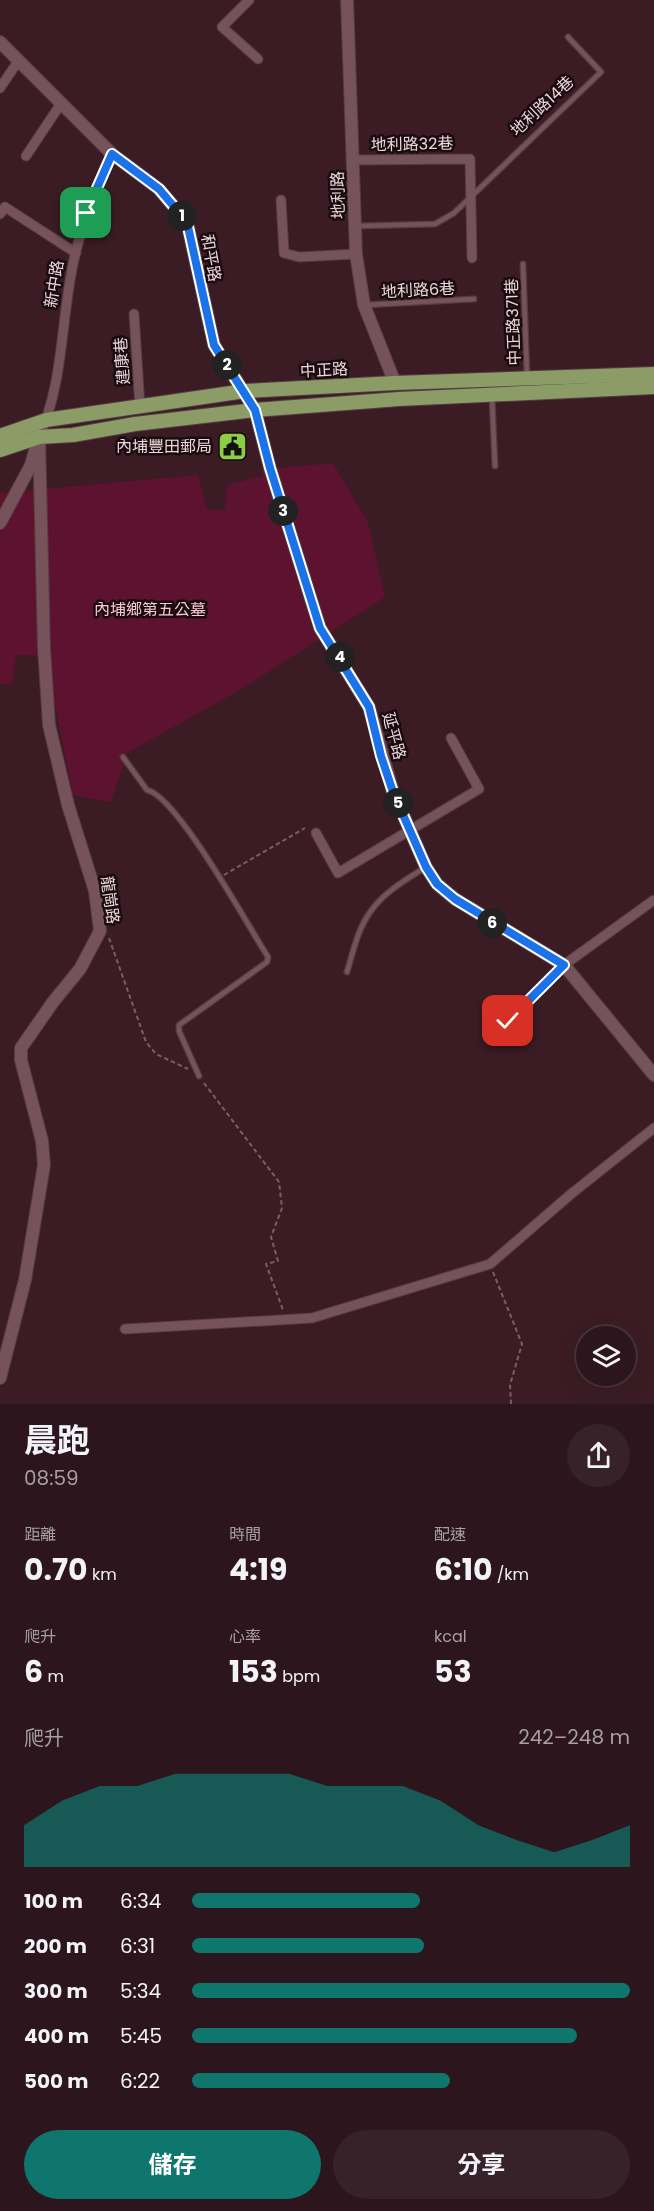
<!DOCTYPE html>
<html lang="zh-TW">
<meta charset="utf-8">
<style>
:root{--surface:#2c151c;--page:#382229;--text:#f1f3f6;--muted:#a69fa3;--line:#48343b;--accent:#0f766e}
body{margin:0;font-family:Poppins,"Noto Sans TC",sans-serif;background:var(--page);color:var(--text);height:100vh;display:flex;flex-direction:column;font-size:22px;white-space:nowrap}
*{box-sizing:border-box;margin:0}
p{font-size:20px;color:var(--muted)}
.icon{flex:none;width:33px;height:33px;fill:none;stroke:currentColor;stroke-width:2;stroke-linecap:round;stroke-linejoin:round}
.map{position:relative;height:1404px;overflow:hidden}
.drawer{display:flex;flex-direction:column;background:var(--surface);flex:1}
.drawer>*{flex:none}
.controls{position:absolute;left:576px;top:1326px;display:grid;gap:12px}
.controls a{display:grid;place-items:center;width:60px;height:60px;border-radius:50%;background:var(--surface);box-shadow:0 6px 24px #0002,0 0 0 2px var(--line);font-size:30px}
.pin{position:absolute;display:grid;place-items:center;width:51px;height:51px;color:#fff;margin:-26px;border-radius:12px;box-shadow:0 3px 9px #0006}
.km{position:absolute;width:30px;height:30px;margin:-15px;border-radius:50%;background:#222;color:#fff;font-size:16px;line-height:30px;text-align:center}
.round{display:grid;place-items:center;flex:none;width:63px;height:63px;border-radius:32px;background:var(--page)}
.headline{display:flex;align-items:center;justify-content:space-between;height:102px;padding:0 24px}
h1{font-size:33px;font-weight:700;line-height:45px}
.figures{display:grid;grid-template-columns:repeat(3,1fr);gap:9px;height:102px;padding:6px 24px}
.figures div{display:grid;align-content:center}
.figures b{font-size:30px;font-weight:700}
.figures small{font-size:16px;font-weight:400}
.figures p{font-size:16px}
.chart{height:168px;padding:12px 24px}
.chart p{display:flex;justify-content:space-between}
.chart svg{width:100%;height:108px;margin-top:6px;fill:var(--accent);opacity:.7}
.primary-button{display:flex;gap:12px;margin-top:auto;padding:12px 24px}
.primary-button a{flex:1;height:69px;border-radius:36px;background:var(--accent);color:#fff;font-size:24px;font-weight:700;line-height:69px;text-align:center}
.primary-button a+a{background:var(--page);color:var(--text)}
ul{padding:0 24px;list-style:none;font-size:20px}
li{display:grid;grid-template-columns:96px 72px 1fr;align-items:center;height:45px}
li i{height:15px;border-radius:8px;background:var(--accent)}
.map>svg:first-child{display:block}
.green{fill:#5d122f}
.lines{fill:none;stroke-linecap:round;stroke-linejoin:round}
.lane-casing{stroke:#553c43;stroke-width:7}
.street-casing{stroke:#553c43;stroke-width:11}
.secondary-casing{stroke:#553c43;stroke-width:14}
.primary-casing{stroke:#553c43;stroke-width:16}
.path{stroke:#7a5e65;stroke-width:2;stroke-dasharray:4.5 3;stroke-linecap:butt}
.lane{stroke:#76525b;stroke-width:4.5}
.street{stroke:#76525b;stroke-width:9}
.secondary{stroke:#76525b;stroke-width:12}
.primary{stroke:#8b9c66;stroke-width:14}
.route-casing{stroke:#fff;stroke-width:12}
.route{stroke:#1a73e8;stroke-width:8}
.labels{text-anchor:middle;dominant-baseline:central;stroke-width:5;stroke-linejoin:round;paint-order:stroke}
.street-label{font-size:16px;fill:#ecd7db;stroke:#190b0f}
.poi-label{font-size:16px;fill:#ecd7db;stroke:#190b0f;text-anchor:end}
.park-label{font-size:16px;fill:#f9c7d3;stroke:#190b0f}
</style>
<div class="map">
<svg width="654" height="1404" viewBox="0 0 654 1404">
<rect width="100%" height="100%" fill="#3b1c25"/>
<!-- green -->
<polygon class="green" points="333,463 368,522 385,597 240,690 127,753 111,802 73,795 46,660 33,655 16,655 12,684 0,684 0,493 198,475 207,509 225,510 227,485 263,476 260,470"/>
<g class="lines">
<defs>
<g id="lane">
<polyline points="358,226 435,224 454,213 601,72 568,37"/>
<polyline points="523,264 527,376"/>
<polyline points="365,305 474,299"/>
<polyline points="492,397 495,466"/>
<path d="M123,757L147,790C177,796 248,926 268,957L267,962L179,1025V1031L199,1076"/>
<path d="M347,972C353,952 358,928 371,911C384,892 407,879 426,867"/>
</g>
<g id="street">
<polyline points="249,0 222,27 258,59"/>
<polyline points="0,88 19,60"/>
<polyline points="26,156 60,105"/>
<polyline points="354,160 470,159 472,258"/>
<polyline points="281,200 284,253 299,257 356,254"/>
<polyline points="0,214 5,207 76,253"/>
<polyline points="134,314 140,407"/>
<path d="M39,437C62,387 61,329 71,275C78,232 94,194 112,154"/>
<polyline points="316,833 338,873 479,789 451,738"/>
<polyline points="508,1021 564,965 654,900"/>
<polyline points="125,1329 312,1318 490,1264 571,1194 654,1128"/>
</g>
<g id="secondary">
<polyline points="347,0 356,254 364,305 395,383"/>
<polyline points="0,42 112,154 159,189 187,222 214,345 255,410 270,468 320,628 369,707 393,792 426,867 437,884 455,899 564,965 654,1075"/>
<polyline points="0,523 31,465 36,447"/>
<polyline points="0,1378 25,1280 44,1165 42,1141 21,1060 21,1048 53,1002 80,969 100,931 95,891 68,805 49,725 44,648 39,437"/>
</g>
<g id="primary">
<polyline points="0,436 46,420 245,391 395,383 654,374"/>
<polyline points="0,450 39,437 73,435 135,424 255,410 399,399 654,387"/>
</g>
</defs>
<!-- lane casing -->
<use href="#lane" class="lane-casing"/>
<!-- street casing -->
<use href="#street" class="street-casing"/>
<!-- secondary casing -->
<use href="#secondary" class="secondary-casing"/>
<!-- primary casing -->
<use href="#primary" class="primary-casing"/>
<!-- path -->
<g class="path">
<polyline points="224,875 305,828"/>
<polyline points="109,938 146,1042 156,1054 188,1069"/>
<polyline points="204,1083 279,1182 282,1208 271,1237 278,1261 266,1264 283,1310"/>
<polyline points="493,1272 522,1344 510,1385 511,1404"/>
</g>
<!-- lane -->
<use href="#lane" class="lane"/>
<!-- street -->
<use href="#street" class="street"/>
<!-- secondary -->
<use href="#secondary" class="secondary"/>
<!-- primary -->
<use href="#primary" class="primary"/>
</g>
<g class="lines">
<defs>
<polyline id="route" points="86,213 112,154 159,189 187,222 214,345 255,410 270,468 320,628 369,707 381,756 393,792 426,867 437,884 455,899 564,965 508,1021"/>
</defs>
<!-- route casing -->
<use href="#route" class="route-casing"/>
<!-- route -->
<use href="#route" class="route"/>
</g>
<!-- icons -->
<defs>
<symbol id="civic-square" viewBox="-11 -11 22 22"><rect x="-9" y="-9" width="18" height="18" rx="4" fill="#8bce46" stroke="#190b0f"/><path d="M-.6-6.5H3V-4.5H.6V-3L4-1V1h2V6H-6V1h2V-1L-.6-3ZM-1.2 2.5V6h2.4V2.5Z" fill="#111"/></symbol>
</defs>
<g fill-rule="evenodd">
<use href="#civic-square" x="216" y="430" width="33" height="33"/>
</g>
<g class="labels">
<!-- street labels -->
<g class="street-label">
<text transform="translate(542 106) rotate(-43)">地利路14巷</text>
<text transform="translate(412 144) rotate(-1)">地利路32巷</text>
<text transform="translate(338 195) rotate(-91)">地利路</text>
<text transform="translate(211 258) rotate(80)">和平路</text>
<text transform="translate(54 284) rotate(-81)">新中路</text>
<text transform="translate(418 290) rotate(-3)">地利路6巷</text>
<text transform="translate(513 322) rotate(-92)">中正路371巷</text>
<text transform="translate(122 361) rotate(-94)">建康巷</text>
<text transform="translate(324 370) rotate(-3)">中正路</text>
<text transform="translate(394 736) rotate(75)">延平路</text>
<text transform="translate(110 900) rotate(82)">龍崗路</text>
</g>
<!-- poi labels -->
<g class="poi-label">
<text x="212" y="446">內埔豐田郵局</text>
</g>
<!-- park labels -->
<g class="park-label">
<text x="150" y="609">內埔鄉第五公墓</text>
</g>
</g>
</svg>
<div class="controls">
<a><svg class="icon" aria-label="layers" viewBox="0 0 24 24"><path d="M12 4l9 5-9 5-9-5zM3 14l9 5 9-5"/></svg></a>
</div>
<div class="pin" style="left:86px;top:213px;background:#1e9e55"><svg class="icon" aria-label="arrive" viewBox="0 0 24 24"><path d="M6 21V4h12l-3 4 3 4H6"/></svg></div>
<div class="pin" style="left:508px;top:1021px;background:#d93025"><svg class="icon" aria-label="check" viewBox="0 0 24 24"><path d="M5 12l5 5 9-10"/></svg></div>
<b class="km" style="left:182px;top:216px">1</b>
<b class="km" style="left:227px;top:365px">2</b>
<b class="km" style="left:283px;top:511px">3</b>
<b class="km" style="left:340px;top:657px">4</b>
<b class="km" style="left:398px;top:803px">5</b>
<b class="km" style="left:492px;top:923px">6</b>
</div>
<section class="drawer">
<div class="headline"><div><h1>晨跑</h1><p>08:59</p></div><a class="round"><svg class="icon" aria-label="share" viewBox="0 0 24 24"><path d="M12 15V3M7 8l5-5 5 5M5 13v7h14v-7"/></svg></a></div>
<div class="figures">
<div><p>距離</p><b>0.70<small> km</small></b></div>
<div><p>時間</p><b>4:19</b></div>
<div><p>配速</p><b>6:10<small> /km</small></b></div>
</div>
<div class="figures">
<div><p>爬升</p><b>6<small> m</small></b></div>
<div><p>心率</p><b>153<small> bpm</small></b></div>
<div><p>kcal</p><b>53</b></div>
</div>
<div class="chart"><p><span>爬升</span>242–248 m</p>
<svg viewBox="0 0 160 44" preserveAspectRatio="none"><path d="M0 44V27L10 17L20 11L30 11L40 6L50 6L60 6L70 6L80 11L90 11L100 11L110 17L120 27L130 33L140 38L150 33L160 27V44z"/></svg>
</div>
<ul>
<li><b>100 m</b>6:34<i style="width:52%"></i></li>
<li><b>200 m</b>6:31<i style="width:53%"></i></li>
<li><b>300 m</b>5:34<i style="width:100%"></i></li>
<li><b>400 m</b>5:45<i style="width:88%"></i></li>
<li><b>500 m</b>6:22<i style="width:59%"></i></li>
</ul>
<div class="primary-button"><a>儲存</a><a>分享</a></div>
</section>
